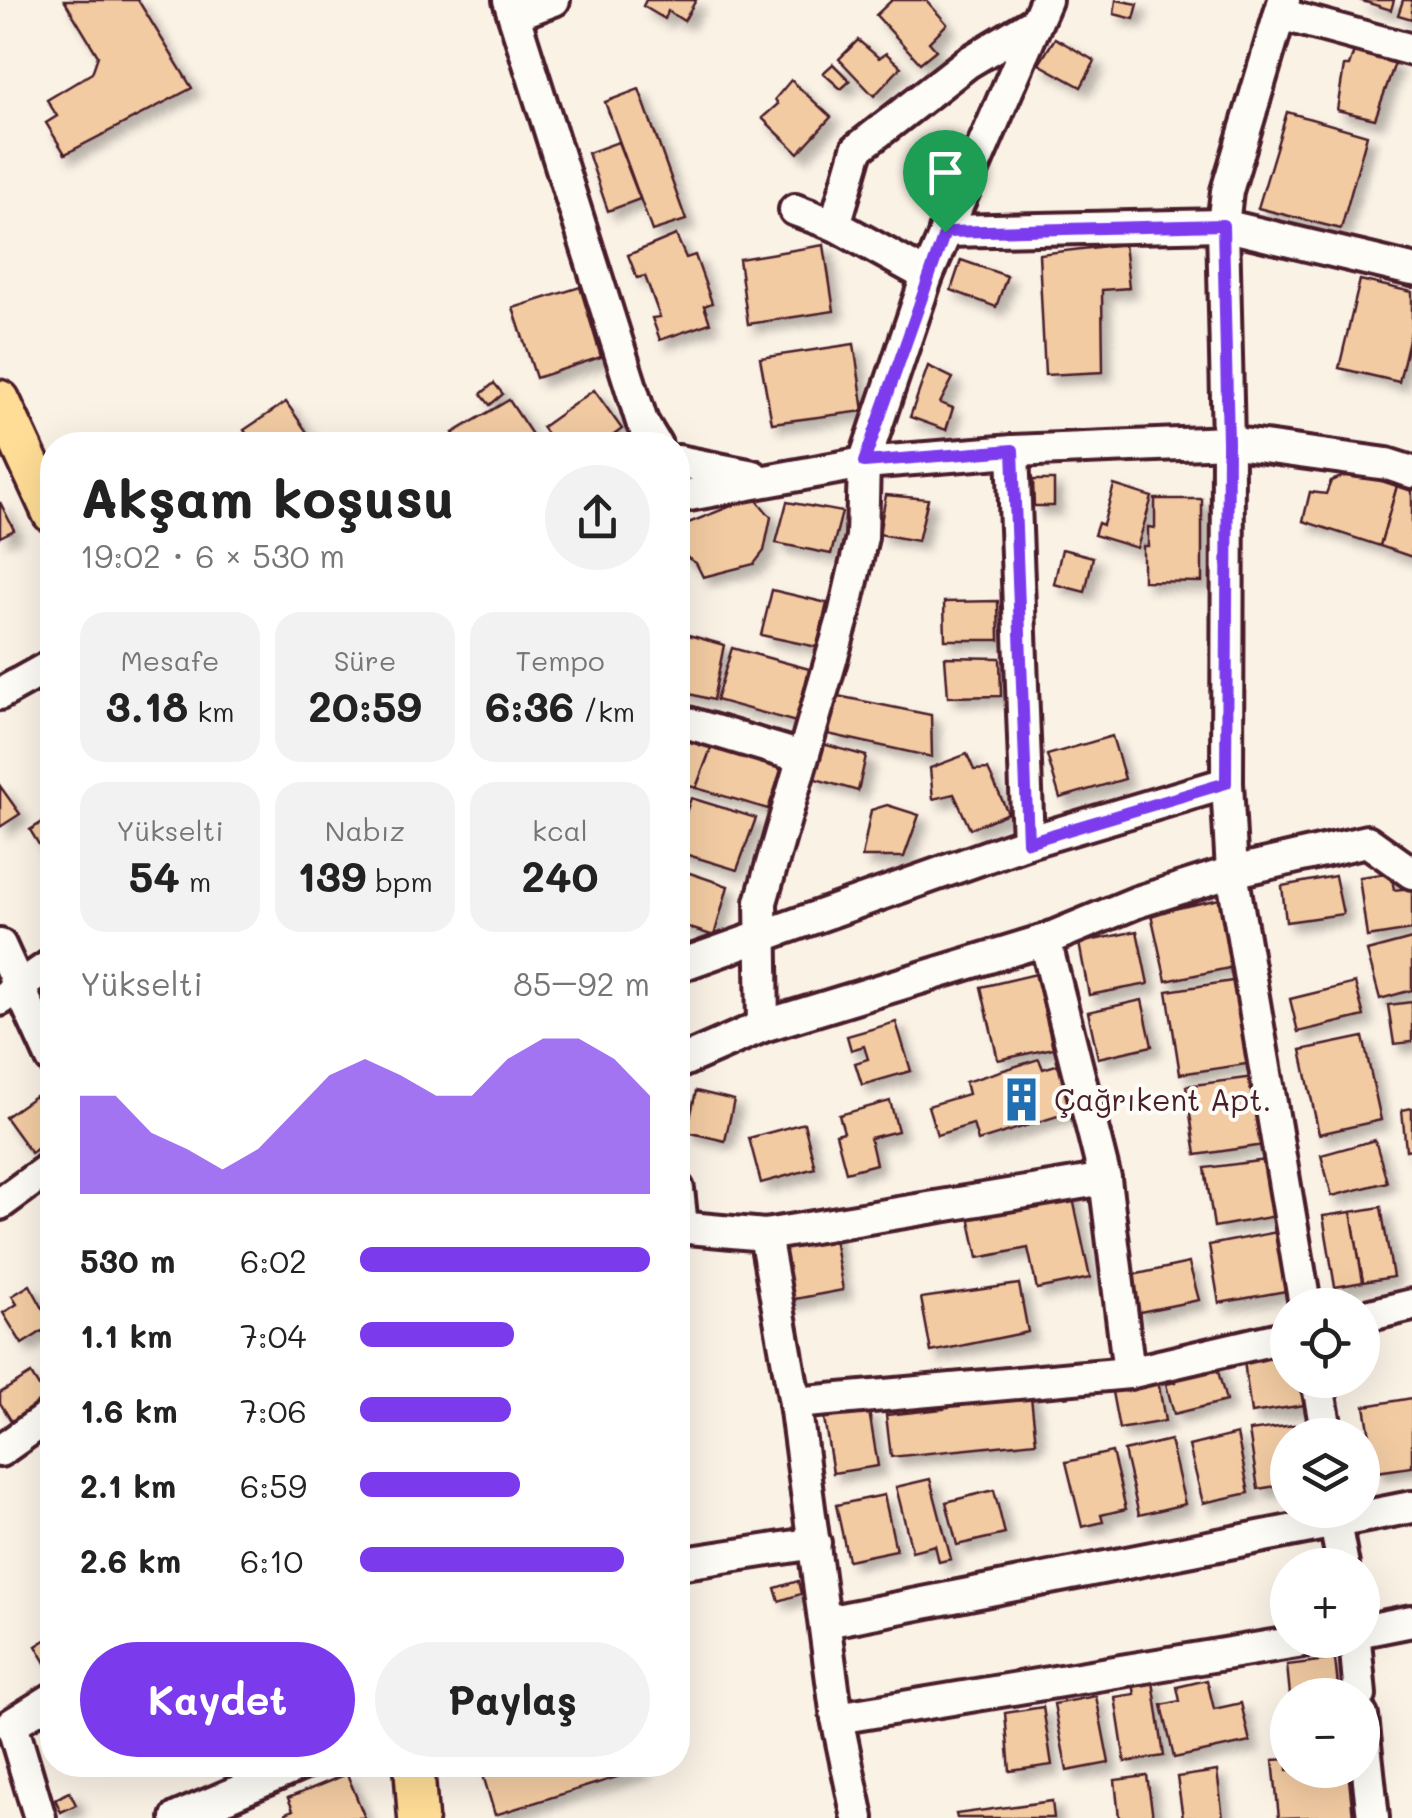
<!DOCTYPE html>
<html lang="tr">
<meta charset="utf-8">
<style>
:root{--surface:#fff;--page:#f2f2f2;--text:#222;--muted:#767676;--accent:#7c3aed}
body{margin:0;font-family:Mali,sans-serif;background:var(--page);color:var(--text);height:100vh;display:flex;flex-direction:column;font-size:38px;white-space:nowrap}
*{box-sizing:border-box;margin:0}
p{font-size:32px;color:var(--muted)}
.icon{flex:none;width:55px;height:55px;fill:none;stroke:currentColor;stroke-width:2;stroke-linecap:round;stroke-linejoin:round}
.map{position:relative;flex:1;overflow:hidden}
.side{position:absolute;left:40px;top:432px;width:650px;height:1345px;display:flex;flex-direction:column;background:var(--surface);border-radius:40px;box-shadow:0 10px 40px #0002}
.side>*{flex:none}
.buttons{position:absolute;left:1270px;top:1288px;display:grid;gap:20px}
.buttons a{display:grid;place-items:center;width:110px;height:110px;border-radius:50%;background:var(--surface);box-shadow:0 10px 40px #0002;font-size:50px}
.pin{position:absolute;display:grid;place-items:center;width:85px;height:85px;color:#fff;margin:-102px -42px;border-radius:50% 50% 50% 0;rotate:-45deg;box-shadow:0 0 10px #0007}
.pin .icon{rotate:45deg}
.round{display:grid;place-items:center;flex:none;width:105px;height:105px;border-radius:52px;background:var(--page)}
.summary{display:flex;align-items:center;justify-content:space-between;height:170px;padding:0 40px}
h1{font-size:55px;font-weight:700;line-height:75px}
.metrics{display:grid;grid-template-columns:repeat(3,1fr);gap:15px;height:170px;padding:10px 40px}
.metrics div{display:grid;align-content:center;border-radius:25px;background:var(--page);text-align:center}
.metrics b{font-size:42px;font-weight:700}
.metrics small{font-size:28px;font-weight:400}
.metrics p{font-size:28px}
.chart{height:280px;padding:20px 40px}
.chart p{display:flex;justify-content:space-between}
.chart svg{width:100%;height:180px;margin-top:10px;fill:var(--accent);opacity:.7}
.action{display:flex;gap:20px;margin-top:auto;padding:20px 40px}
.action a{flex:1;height:115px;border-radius:60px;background:var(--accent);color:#fff;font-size:40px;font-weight:700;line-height:115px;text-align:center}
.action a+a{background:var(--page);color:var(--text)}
ul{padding:0 40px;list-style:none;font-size:32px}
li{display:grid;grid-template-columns:160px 120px 1fr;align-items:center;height:75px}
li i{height:25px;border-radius:12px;background:var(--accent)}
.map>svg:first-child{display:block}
.building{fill:#f2cba2;stroke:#4a1f2b;stroke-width:2.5;filter:url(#shadow)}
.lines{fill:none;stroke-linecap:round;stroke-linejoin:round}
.minor-casing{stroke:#4a1f2b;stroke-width:38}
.major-casing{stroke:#4a1f2b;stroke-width:45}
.minor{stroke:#fdfcf7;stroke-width:30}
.major{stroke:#ffdd96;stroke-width:38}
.route-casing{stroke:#fff;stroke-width:20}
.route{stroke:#7c3aed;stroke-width:12}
.labels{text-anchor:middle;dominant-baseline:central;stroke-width:8;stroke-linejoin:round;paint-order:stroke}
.poi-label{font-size:30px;fill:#4a1f2b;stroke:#fdfcf7;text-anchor:start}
</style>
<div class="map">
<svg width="1412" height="1818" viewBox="0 0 1412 1818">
<defs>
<filter id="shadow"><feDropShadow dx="8" dy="8" stdDeviation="5" flood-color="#0004"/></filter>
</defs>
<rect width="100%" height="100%" fill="#fbf2e6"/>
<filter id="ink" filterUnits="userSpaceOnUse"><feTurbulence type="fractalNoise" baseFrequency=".01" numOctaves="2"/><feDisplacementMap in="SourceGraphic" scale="20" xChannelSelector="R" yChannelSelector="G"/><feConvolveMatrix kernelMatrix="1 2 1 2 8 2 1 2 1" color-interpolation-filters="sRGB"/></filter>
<g filter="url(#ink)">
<!-- building -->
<g class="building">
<polygon points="64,0 138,0 192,88 65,154 46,123 57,116 47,100 92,73 98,56"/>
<polygon points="646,0 696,0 684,21 668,11 665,19 643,6"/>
<polygon points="892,0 926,0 947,24 929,42 936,50 920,63 876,15"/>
<polygon points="1116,0 1138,4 1134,19 1114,14"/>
<polygon points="1359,0 1394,0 1391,10"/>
<polygon points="1403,0 1412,0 1412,19 1398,15"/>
<polygon points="1055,38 1095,61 1081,87 1039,64"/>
<polygon points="858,40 879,58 886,53 901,67 874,96 839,59"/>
<polygon points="1354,51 1395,63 1375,119 1337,110 1344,66 1349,66"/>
<polygon points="833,64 850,81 841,89 823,73"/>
<polygon points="791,80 831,117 798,153 762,118 778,104 775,99"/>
<polygon points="639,89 686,220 652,231 605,102"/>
<polygon points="1287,112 1367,135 1341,229 1258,208"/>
<polygon points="618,142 640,199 608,211 588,153"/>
<polygon points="676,235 686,258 695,255 712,303 704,306 710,323 660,340 652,318 660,317 645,276 637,278 628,255"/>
<polygon points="1124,244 1129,288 1102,290 1103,372 1045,375 1039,254"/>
<polygon points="824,245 834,311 748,324 739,259"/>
<polygon points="961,260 1007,276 996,307 951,290"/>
<polygon points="1360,280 1412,292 1412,326 1399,382 1339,368"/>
<polygon points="580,287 601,357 536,378 513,308"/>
<polygon points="854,344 864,411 772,423 760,358"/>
<polygon points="928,366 953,378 940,403 953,408 946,430 910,417"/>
<polygon points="494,383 503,394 490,405 481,394"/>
<polygon points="594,390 622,429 600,445 555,445 542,427"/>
<polygon points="509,400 539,445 461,445 453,433"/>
<polygon points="286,402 309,435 294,445 254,445 244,430"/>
<polygon points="1355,472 1397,486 1380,546 1303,521 1310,492 1326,494 1331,481"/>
<polygon points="1033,480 1054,480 1054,506 1034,506"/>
<polygon points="1114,485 1152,497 1137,548 1094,535 1098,523 1103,525"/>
<polygon points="1397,486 1412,491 1412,557 1380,546"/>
<polygon points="886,495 928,499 918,541 879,534"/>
<polygon points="754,497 771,517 764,551 754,564 703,577 696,563 680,553 678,527"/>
<polygon points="1155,499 1202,499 1202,582 1143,581 1143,546 1148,546 1148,527 1155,528"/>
<polygon points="0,502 14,530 0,537"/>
<polygon points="787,502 842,512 831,554 776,543"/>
<polygon points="1062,549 1093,557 1085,592 1054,584"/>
<polygon points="772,590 827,603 817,647 761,635"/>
<polygon points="998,601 999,640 945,640 944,602"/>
<polygon points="678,632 724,645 713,700 678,691"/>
<polygon points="732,648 809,669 796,722 716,700"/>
<polygon points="945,657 1000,658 1001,696 948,697"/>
<polygon points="838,696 931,715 932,757 828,734"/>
<polygon points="682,735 712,746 696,788 678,782"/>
<polygon points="1112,736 1125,779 1060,798 1047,755"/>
<polygon points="823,744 866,756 858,791 812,778"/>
<polygon points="712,746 783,766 768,809 696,788"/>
<polygon points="967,754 974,770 988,769 1008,813 970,829 954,794 933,799 930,768"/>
<polygon points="0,786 20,814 0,827"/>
<polygon points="691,798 756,818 737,870 678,852 678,835"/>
<polygon points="887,805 919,815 904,857 862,857 871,810"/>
<polygon points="52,816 52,866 30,830"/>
<polygon points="678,869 728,886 714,936 678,924"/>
<polygon points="1391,873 1394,890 1412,888 1412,930 1367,937 1359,877"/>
<polygon points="1335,876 1343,914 1286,922 1282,886"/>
<polygon points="1224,898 1239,966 1166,981 1151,914"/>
<polygon points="1137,931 1148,984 1089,995 1079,943"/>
<polygon points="1412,939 1412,990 1380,999 1367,951"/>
<polygon points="1036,974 1053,1048 998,1060 981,987"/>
<polygon points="1239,980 1253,1063 1180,1074 1167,991"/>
<polygon points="1355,983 1364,1016 1298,1032 1290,999"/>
<polygon points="1142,1000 1152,1046 1098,1058 1088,1012"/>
<polygon points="1412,1002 1412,1042 1394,1044 1388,1005"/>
<polygon points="896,1022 911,1071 862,1085 855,1063 868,1059 864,1046 851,1050 847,1036"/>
<polygon points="1363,1037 1381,1120 1319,1134 1301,1050"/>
<polygon points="1079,1058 1093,1105 978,1141 973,1124 937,1135 928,1106 968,1094 965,1082 1039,1059 1043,1069"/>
<polygon points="1254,1077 1264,1145 1196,1155 1186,1086"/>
<polygon points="696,1091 734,1100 725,1141 687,1132"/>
<polygon points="35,1096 52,1122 52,1138 31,1153 5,1117"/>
<polygon points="890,1101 898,1131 870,1138 876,1164 846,1172 836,1134 844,1132 839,1115"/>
<polygon points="1412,1108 1412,1149 1406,1150 1402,1110"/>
<polygon points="804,1123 815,1168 761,1183 749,1138"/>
<polygon points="1375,1140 1387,1182 1332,1196 1321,1155"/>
<polygon points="1267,1160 1276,1216 1214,1227 1205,1168"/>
<polygon points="1068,1175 1090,1278 1037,1289 1028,1248 978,1258 964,1193"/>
<polygon points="1381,1207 1393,1277 1363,1282 1351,1212"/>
<polygon points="1351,1212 1363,1282 1335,1287 1323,1216"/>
<polygon points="832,1227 843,1290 779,1302 768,1239"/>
<polygon points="1277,1232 1286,1291 1219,1303 1209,1245"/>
<polygon points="1189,1263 1199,1300 1135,1313 1128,1276"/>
<polygon points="1019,1284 1028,1332 931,1352 921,1298"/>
<polygon points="30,1285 52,1325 22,1344 3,1313 17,1304 12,1296"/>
<polygon points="1288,1340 1288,1380 1301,1380 1305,1405 1251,1413 1242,1346"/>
<polygon points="1214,1356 1226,1401 1174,1414 1166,1384 1176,1382 1172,1367"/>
<polygon points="1155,1363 1165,1421 1119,1429 1108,1371"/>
<polygon points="31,1374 47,1400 12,1422 0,1403 0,1393"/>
<polygon points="1030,1388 1036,1442 891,1457 886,1415 944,1409 943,1397"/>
<polygon points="1412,1398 1412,1467 1376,1472 1365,1406"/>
<polygon points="869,1411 878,1466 833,1473 824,1418"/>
<polygon points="1294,1425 1295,1435 1288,1435 1288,1484 1258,1489 1249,1431"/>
<polygon points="1237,1434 1249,1493 1203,1503 1189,1446"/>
<polygon points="1170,1440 1185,1504 1139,1515 1124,1451"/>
<polygon points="1112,1452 1126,1509 1101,1515 1103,1522 1082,1527 1066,1462"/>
<polygon points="930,1479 951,1559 939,1562 935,1545 912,1551 896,1487"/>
<polygon points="994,1490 1005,1534 957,1545 946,1502"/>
<polygon points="884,1495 896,1550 848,1560 836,1505"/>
<polygon points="798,1581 801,1594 779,1601 775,1588"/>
<polygon points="52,1636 52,1673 36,1646"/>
<polygon points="1335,1659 1339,1695 1290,1695 1287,1665"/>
<polygon points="1207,1680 1214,1709 1241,1703 1250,1742 1174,1758 1162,1705 1180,1701 1177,1687"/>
<polygon points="1153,1681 1164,1756 1125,1762 1115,1697 1135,1694 1133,1684"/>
<polygon points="1096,1696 1109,1763 1067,1771 1054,1704"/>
<polygon points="1043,1707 1052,1765 1010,1771 1005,1713"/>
<polygon points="1288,1759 1288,1770 1348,1770 1353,1816 1279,1818 1273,1760"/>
<polygon points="480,1765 642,1765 643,1769 495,1815"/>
<polygon points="1217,1771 1223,1818 1183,1818 1177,1777"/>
<polygon points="347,1774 365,1818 288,1818 286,1813 293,1810 288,1798"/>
<polygon points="1147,1776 1153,1817 1119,1818 1115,1780"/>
<polygon points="70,1792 76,1805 61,1812 55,1799"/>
<polygon points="1052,1801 1054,1818 957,1818 956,1814"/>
</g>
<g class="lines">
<defs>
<g id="minor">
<polyline points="509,0 642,422 656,445"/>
<polyline points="1284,0 1227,191 1223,225 1228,442 1227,783 1232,872 1305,1305"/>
<polyline points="1280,14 1412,50"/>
<polyline points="514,15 554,0"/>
<polyline points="795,210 835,225 927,276"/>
<polyline points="835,225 857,149 967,63 1035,22"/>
<polyline points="945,231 1223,225 1412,270"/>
<polyline points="1013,451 1028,842"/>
<polyline points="678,461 753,476"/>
<polyline points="678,497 864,463 1013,451 1228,442 1387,464 1412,472"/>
<polyline points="0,694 52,665"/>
<polyline points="678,720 802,757"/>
<polyline points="1045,940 1105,1179 1129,1373"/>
<polyline points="0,945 52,1059"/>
<polyline points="678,966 1028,842 1227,783"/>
<polyline points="0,1000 52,964"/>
<polyline points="763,1026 761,902 844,615 862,537 864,463 927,276 1046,0"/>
<polyline points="678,1063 763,1026 1045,940 1137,902 1232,872 1367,841 1412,873"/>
<polyline points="678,1189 682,1226"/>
<polyline points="0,1204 52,1166"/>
<polyline points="678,1227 765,1235 1105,1179"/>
<polyline points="765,1235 795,1403 837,1718 858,1818"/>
<polyline points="1362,1317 1412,1305"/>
<polyline points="1317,1380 1327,1435"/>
<polyline points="795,1403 1129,1373 1288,1336"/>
<polyline points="0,1451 52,1414"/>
<polyline points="1338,1510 1335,1523 1343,1565"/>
<polyline points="678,1564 815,1543"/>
<polyline points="826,1622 1412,1507"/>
<polyline points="1362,1631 1412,1621"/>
<polyline points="1355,1640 1360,1695"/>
<polyline points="1362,1716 1373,1818"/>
<polyline points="837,1718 1309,1640"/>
<polyline points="40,1818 12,1724 52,1699"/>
<polyline points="177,1818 300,1765"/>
</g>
<g id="major">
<polyline points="0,400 52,513"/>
<polyline points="414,1765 418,1818"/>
</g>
</defs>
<!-- minor casing -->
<use href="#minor" class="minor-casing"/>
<!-- major casing -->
<use href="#major" class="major-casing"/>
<!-- minor -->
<use href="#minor" class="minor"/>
<!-- major -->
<use href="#major" class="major"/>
</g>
</g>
<g class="lines" filter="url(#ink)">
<defs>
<polygon id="route" points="1223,225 1228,442 1226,783 1028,842 1013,450 864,462 945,232"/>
</defs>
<!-- route casing -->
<use href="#route" class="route-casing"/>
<!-- route -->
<use href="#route" class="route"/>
</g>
<!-- icons -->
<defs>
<symbol id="building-bare" viewBox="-9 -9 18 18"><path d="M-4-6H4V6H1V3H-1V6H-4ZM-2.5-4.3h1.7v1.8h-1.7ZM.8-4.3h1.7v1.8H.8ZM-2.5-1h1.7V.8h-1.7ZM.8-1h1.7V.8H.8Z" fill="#1f6fb2" stroke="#fdfcf7" stroke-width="2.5" paint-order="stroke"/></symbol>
</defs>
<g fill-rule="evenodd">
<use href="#building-bare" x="990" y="1068" width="63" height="63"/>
</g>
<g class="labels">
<!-- poi labels -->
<g class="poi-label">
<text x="1054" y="1099">Çağrıkent Apt.</text>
</g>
</g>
</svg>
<div class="buttons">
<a><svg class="icon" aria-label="locate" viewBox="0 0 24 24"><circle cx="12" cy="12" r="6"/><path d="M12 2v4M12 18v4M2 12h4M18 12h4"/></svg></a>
<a><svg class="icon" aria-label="layers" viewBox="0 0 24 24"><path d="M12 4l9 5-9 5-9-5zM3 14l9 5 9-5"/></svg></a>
<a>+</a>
<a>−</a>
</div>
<div class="pin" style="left:945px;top:232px;background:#1e9e55"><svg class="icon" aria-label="arrive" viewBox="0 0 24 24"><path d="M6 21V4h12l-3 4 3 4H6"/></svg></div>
<section class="side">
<div class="summary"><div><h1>Akşam koşusu</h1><p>19:02 · 6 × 530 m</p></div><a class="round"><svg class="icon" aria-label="share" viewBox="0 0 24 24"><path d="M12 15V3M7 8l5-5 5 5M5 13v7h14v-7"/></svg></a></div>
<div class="metrics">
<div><p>Mesafe</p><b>3.18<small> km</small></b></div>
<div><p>Süre</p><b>20:59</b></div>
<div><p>Tempo</p><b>6:36<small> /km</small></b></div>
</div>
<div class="metrics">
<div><p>Yükselti</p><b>54<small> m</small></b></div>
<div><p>Nabız</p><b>139<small> bpm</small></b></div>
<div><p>kcal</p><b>240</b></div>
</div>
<div class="chart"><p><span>Yükselti</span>85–92 m</p>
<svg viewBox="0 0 160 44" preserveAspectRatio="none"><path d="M0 44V20L10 20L20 29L30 33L40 38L50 33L60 24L70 15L80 11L90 15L100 20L110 20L120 11L130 6L140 6L150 11L160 20V44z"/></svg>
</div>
<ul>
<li><b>530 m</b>6:02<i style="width:100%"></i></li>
<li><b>1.1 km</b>7:04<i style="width:53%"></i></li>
<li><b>1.6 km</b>7:06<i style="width:52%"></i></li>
<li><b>2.1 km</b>6:59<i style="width:55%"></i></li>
<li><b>2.6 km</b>6:10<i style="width:91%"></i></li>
</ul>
<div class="action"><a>Kaydet</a><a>Paylaş</a></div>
</section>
</div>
